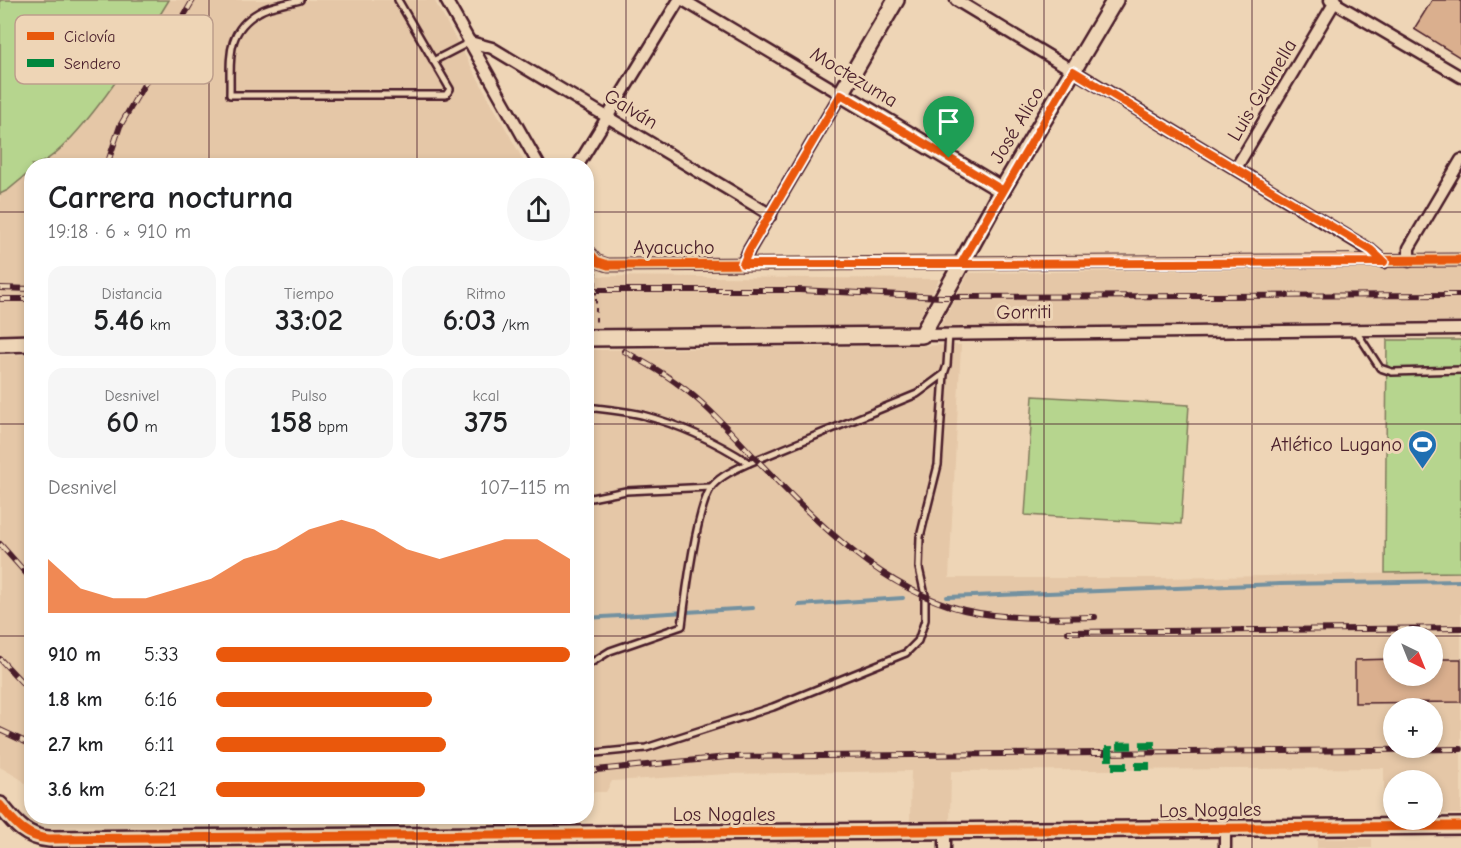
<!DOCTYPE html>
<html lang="es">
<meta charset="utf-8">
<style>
:root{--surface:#fff;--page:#f6f6f6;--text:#202124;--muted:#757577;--accent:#ea580c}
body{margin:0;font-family:"Comic Neue",sans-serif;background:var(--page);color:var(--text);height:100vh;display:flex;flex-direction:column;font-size:22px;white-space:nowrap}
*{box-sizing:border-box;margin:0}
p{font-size:20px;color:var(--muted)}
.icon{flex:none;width:33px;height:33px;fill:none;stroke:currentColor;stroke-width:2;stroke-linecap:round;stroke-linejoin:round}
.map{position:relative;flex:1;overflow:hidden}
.details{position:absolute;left:24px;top:158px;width:570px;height:666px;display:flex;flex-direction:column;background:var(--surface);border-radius:24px;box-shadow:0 3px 9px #0003}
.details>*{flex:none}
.needle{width:39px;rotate:137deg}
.controls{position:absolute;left:1383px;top:626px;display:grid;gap:12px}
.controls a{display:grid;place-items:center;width:60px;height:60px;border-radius:50%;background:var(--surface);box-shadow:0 3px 9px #0003;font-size:30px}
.pin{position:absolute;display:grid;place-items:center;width:51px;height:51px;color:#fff;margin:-62px -26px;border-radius:50% 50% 50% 0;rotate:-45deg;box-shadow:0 0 6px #0007}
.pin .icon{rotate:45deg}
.round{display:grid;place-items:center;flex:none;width:63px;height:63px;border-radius:32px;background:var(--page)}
.headline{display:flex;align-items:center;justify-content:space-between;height:102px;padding:0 24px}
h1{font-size:33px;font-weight:700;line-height:45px}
.stats{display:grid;grid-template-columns:repeat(3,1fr);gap:9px;height:102px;padding:6px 24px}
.stats div{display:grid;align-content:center;border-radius:15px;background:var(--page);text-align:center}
.stats b{font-size:30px;font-weight:700}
.stats small{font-size:16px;font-weight:400}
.stats p{font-size:16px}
.chart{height:168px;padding:12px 24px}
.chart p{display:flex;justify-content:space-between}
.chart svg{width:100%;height:108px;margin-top:6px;fill:var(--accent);opacity:.7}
ul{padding:0 24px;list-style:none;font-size:20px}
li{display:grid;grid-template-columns:96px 72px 1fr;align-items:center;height:45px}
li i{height:15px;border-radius:8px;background:var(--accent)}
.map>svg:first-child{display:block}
.built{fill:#e5c7a7;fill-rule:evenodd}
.green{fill:#b6d58e;stroke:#807a5c;stroke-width:1.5}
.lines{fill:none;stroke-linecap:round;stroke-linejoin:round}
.stream{stroke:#7391a0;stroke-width:4}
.building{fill:#daaf8e;stroke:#4a1f2b;stroke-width:1.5}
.lane-casing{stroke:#4a1f2b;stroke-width:10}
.street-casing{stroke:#4a1f2b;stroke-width:15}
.secondary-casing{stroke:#4a1f2b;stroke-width:20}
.path{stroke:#4a1f2b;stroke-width:2;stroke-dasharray:4.5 4.5;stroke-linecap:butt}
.lane{stroke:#eed5b6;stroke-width:5}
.street{stroke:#eed5b6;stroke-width:10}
.secondary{stroke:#eed5b6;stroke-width:15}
.rail-casing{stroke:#4a1f2b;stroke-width:6}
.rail{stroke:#eed5b6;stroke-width:4;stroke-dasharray:11;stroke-linecap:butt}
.quiet{stroke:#00873e;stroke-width:8;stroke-dasharray:15 8;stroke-linecap:butt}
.cycleway-casing{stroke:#eed5b6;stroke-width:13}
.cycleway{stroke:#e8590c;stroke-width:9}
.route-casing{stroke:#fff;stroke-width:12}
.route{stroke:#ea580c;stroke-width:8}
.grid{fill:none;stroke:#4a1f2b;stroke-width:1.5;stroke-opacity:0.55}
.labels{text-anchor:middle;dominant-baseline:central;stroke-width:6;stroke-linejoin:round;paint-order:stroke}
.street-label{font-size:20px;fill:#4a1f2b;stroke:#eed5b6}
.poi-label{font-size:20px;fill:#4a1f2b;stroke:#eed5b6;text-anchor:end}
.key{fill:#eed5b6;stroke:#bd9e8c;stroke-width:1.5}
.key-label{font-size:16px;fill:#4a1f2b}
</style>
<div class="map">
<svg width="1461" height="848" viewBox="0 0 1461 848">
<rect width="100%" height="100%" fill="#eed5b6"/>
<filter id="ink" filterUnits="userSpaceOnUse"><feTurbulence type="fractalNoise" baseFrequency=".0167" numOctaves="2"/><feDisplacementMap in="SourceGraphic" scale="12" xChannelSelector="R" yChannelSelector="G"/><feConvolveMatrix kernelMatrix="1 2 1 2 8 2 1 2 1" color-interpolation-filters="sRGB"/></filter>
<g filter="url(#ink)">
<!-- built -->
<g class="built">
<polygon points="169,0 434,0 526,165 39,165 57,151 88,118 142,46"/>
<polygon points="31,171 31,335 0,335 0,194"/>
<polygon points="1461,267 1461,321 939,328 969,273"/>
<polygon points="587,273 588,276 939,279 915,326 587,329"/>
<path d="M961,345L949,578H1162L1461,572V814H1433L1432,780H1394L1393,814H1384V768L951,771L950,821H910L911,771L727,774L612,781L606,792H587L586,350ZM1394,636H1432V675H1394ZM1394,708H1432V747H1394Z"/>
<polygon points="0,355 31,355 31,790 22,780 0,767"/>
<polygon points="61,816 274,816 85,818"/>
<rect x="1317" y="839" width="55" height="9"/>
</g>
<!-- green -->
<g class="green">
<path d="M0,0H169C150,32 67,165 32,165L31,171L8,190L0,194Z"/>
<polygon points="1387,340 1461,340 1461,572 1385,573"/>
<polygon points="1033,396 1189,405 1181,524 1025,515"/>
</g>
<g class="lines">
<!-- stream -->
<g class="stream">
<polyline points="947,597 1280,584 1461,581"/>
<polyline points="799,605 903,598"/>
<polyline points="586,618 753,608"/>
</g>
</g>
<!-- building -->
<g class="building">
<polygon points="1432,0 1461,0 1461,58 1414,29"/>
<polygon points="1394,659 1394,675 1432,675 1432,659 1461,659 1461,702 1355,703 1355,660"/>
</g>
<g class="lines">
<defs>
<g id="lane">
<path d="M300,0C287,4 270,5 259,12C224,32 231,61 230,95H446L450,89L398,0"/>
<polyline points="433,61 470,42"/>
<polyline points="1356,331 1380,368 1392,372 1461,370"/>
<path d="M586,407C605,409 624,411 642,415C681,425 715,441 749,463C736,469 722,475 713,485C697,502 685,600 682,626L610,651L586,666"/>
<polyline points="749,463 917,394 944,374 947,365 949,334"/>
<polyline points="586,499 626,491 711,487"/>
<polyline points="586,754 646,748 773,707 906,653 918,641 925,620 925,595 919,568 920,537 938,465 944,374"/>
</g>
<g id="street">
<polyline points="446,0 539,165"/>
<polyline points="683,0 841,94 749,250 743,264"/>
<polyline points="956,0 1370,250 1384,262"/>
<polyline points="1330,0 1461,77"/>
<polyline points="470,42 492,48 771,215"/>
<polyline points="578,165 679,0"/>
<polyline points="1236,168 1336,0"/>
<polyline points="586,249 596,261 608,265 1461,260"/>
<polyline points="1409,261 1409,248 1461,160"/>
<polyline points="922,335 1461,329"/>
<polyline points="1225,827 1225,848"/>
<polyline points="945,831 945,848"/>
</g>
<g id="secondary">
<polyline points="896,0 841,94 1002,190"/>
<polyline points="586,338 922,335 1002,190 1115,0"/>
<polyline points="0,344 32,343"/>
<path d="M0,805C14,822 25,837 49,839L1461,826"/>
</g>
</defs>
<!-- lane casing -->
<use href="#lane" class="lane-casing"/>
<!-- street casing -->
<use href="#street" class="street-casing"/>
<!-- secondary casing -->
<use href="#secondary" class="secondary-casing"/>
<!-- path -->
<polyline class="path" points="596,272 596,326"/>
<!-- lane -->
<use href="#lane" class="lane"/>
<!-- street -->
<use href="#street" class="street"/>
<!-- secondary -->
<use href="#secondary" class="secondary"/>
<defs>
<g id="rail">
<polyline points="107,165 120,126 193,0"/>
<polyline points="0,288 32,289"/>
<polyline points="586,290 799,290 942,297 1461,295"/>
<polyline points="0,299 32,299"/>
<path d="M624,351C642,361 661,371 678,384C708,405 732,434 757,460C815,520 880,589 964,610C1007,620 1052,618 1095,617"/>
<polyline points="0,544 32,580"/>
<polyline points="1068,632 1461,628"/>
<polyline points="0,659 32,693"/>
<polyline points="0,730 32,745"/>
<polyline points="586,771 727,757 1461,749"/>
</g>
</defs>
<!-- rail casing -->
<use href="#rail" class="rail-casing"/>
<!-- rail -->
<use href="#rail" class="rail"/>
<!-- quiet -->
<polyline class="quiet" points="1150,766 1109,766 1109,746 1156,745"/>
<defs>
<g id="cycleway">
<polyline points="586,249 596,261 608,265 1461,260"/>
<path d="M0,805C14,822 25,837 49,839L1461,826"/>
</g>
</defs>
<!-- cycleway casing -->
<use href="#cycleway" class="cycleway-casing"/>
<!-- cycleway -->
<use href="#cycleway" class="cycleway"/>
</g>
</g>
<g class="lines" filter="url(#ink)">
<defs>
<polyline id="route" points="949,158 841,94 749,250 743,264 961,264 1073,71 1371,250 1384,262 961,264 1002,190 949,158"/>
</defs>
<!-- route casing -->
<use href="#route" class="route-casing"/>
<!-- route -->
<use href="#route" class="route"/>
</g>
<!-- grid -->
<path class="grid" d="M209,0V165M417,0V165M626,0V848M835,0V848M1044,0V848M1252,0V848M0,212H32M586,212H1461M0,424H32M586,424H1461M0,636H32M586,636H1394M1394,636H1432M1432,636H1461M209,816V848M417,816V848"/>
<!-- icons -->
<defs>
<symbol id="stadium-pin" viewBox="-11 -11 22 30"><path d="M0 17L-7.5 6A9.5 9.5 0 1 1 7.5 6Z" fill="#1f6fb2" stroke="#eed5b6"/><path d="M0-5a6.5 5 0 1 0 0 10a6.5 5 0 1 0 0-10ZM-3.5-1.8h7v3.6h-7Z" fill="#fff"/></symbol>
</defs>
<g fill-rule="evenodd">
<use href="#stadium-pin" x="1406" y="428" width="33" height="45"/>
</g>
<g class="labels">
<!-- street labels -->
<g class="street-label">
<text transform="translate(854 77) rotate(31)">Moctezuma</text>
<text transform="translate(1262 90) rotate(-59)">Luis Guanella</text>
<text transform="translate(631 109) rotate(31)">Galván</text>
<text transform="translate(1017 125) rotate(-59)">José Alico</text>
<text x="674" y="247">Ayacucho</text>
<text transform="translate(1024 312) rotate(-1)">Gorriti</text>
<text transform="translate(1210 810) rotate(-1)">Los Nogales</text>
<text x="724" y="814">Los Nogales</text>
</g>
<!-- poi labels -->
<g class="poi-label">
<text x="1402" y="444">Atlético Lugano</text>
</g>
</g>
<!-- legend -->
<rect x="15" y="15" width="198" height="69" rx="9" class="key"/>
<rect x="27" y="32" width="27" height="8" fill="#e8590c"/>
<rect x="27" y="59" width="27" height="8" fill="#00873e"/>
<g class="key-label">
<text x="64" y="42">Ciclovía</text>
<text x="64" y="69">Sendero</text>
</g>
</svg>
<div class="controls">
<a><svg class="needle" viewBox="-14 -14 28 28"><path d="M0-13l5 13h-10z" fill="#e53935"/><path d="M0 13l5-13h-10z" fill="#757577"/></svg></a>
<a>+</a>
<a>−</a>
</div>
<div class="pin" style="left:949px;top:158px;background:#1e9e55"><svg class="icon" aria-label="arrive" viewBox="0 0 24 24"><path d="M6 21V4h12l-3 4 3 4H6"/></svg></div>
<section class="details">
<div class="headline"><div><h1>Carrera nocturna</h1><p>19:18 · 6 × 910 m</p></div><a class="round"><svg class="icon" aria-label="share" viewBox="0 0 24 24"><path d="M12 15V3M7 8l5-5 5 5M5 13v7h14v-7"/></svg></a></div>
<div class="stats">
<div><p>Distancia</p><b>5.46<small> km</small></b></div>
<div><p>Tiempo</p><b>33:02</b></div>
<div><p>Ritmo</p><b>6:03<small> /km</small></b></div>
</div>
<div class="stats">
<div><p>Desnivel</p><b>60<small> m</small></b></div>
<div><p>Pulso</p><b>158<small> bpm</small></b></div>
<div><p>kcal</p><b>375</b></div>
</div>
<div class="chart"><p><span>Desnivel</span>107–115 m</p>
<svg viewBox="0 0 160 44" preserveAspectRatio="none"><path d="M0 44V22L10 34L20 38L30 38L40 34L50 30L60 22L70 18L80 10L90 6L100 10L110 18L120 22L130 18L140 14L150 14L160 22V44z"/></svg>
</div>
<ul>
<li><b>910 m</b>5:33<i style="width:100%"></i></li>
<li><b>1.8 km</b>6:16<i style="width:61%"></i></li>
<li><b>2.7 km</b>6:11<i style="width:65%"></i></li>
<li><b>3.6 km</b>6:21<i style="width:59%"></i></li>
</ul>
</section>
</div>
